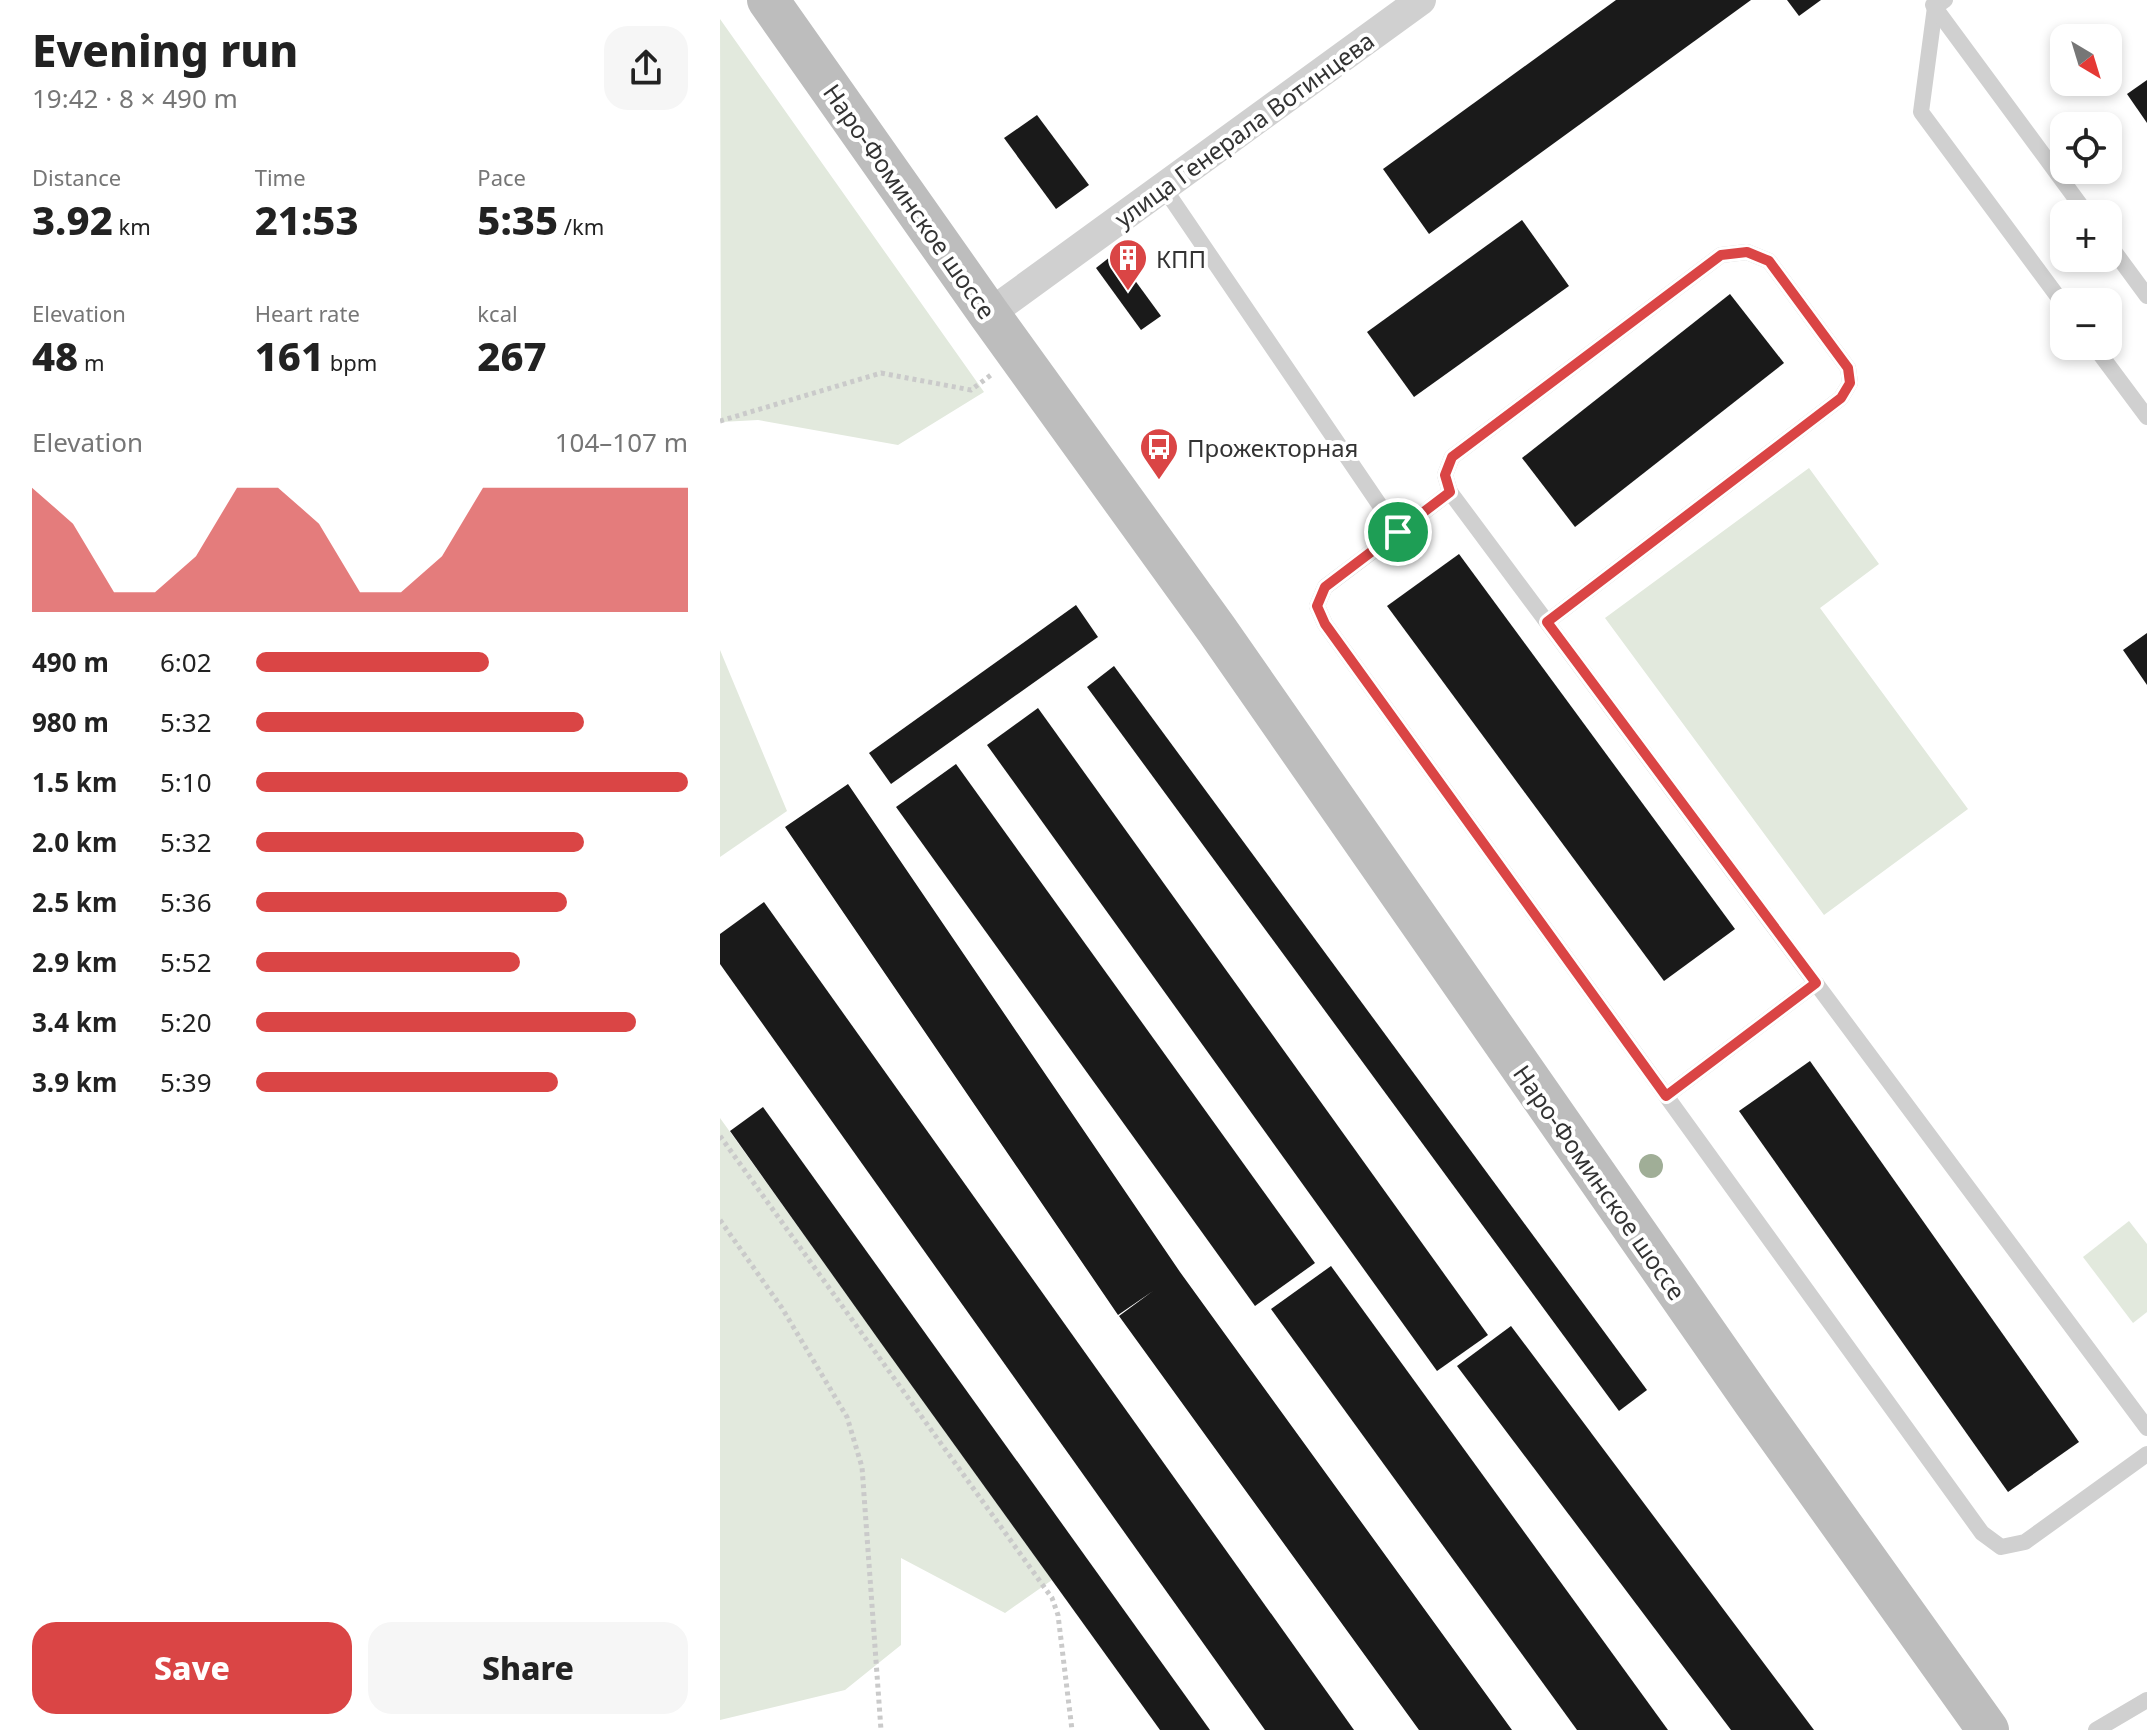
<!DOCTYPE html>
<meta charset="utf-8">
<style>
:root{--surface:#fff;--page:#f6f6f6;--text:#222;--muted:#767676;--accent:#da4545}
body{margin:0;font-family:"Noto Sans",sans-serif;background:var(--page);color:var(--text);height:100vh;display:flex;flex-direction:column;font-size:30px;white-space:nowrap}
*{box-sizing:border-box;margin:0}
p{font-size:26px;color:var(--muted)}
.icon{flex:none;width:44px;height:44px;fill:none;stroke:currentColor;stroke-width:2;stroke-linecap:round;stroke-linejoin:round}
.map{position:relative;flex:1;overflow:hidden}
.side{display:flex;flex-direction:column;background:var(--surface);width:720px}
.side>*{flex:none}
.needle{width:52px;rotate:142deg}
.controls{position:absolute;left:1330px;top:24px;display:grid;gap:16px}
.controls a{display:grid;place-items:center;width:72px;height:72px;border-radius:16px;background:var(--surface);box-shadow:0 4px 12px #0003;font-size:40px}
.pin{position:absolute;display:grid;place-items:center;width:68px;height:68px;color:#fff;margin:-34px;border:4px solid #fff;border-radius:50%;box-shadow:0 2px 8px #0007}
.round{display:grid;place-items:center;flex:none;width:84px;height:84px;border-radius:24px;background:var(--page)}
.headline{display:flex;align-items:center;justify-content:space-between;height:136px;padding:0 32px}
h1{font-size:44px;font-weight:800;line-height:60px}
.figures{display:grid;grid-template-columns:repeat(3,1fr);gap:12px;height:136px;padding:8px 32px}
.figures div{display:grid;align-content:center}
.figures b{font-size:40px;font-weight:800}
.figures small{font-size:22px;font-weight:400}
.figures p{font-size:22px}
.chart{height:224px;padding:16px 32px}
.chart p{display:flex;justify-content:space-between}
.chart svg{width:100%;height:144px;margin-top:8px;fill:var(--accent);opacity:.7}
.cta{display:flex;gap:16px;margin-top:auto;padding:16px 32px}
.cta a{flex:1;height:92px;border-radius:24px;background:var(--accent);color:#fff;font-size:32px;font-weight:800;line-height:92px;text-align:center}
.cta a+a{background:var(--page);color:var(--text)}
ul{padding:0 32px;list-style:none;font-size:26px}
li{display:grid;grid-template-columns:128px 96px 1fr;align-items:center;height:60px}
li i{height:20px;border-radius:10px;background:var(--accent)}
main{display:flex;flex:1;min-height:0}
.map>svg:first-child{display:block}
.green{fill:#e2e9dd}
.building{fill:#1a1a1a}
.lines{fill:none;stroke-linecap:round;stroke-linejoin:round}
.path{stroke:#cacaca;stroke-width:5;stroke-dasharray:4 4;stroke-linecap:butt}
.lane{stroke:#d0d0d0;stroke-width:16}
.street{stroke:#d0d0d0;stroke-width:30}
.secondary{stroke:#bdbdbd;stroke-width:42}
.tree{fill:#a0ae97}
.route-casing{stroke:#fff;stroke-width:16}
.route{stroke:#da4545;stroke-width:10}
.labels{text-anchor:middle;dominant-baseline:central;stroke-width:8;stroke-linejoin:round;paint-order:stroke}
.street-label{font-size:24px;fill:#333;stroke:#fff}
.poi-label{font-size:24px;fill:#333;stroke:#fff;text-anchor:start}
</style>
<main>
<section class="side">
<div class="headline"><div><h1>Evening run</h1><p>19:42 · 8 × 490 m</p></div><a class="round"><svg class="icon" aria-label="share" viewBox="0 0 24 24"><path d="M12 15V3M7 8l5-5 5 5M5 13v7h14v-7"/></svg></a></div>
<div class="figures">
<div><p>Distance</p><b>3.92<small> km</small></b></div>
<div><p>Time</p><b>21:53</b></div>
<div><p>Pace</p><b>5:35<small> /km</small></b></div>
</div>
<div class="figures">
<div><p>Elevation</p><b>48<small> m</small></b></div>
<div><p>Heart rate</p><b>161<small> bpm</small></b></div>
<div><p>kcal</p><b>267</b></div>
</div>
<div class="chart"><p><span>Elevation</span>104–107 m</p>
<svg viewBox="0 0 160 44" preserveAspectRatio="none"><path d="M0 44V6L10 17L20 38L30 38L40 27L50 6L60 6L70 17L80 38L90 38L100 27L110 6L120 6L130 6L140 6L150 6L160 6V44z"/></svg>
</div>
<ul>
<li><b>490 m</b>6:02<i style="width:54%"></i></li>
<li><b>980 m</b>5:32<i style="width:76%"></i></li>
<li><b>1.5 km</b>5:10<i style="width:100%"></i></li>
<li><b>2.0 km</b>5:32<i style="width:76%"></i></li>
<li><b>2.5 km</b>5:36<i style="width:72%"></i></li>
<li><b>2.9 km</b>5:52<i style="width:61%"></i></li>
<li><b>3.4 km</b>5:20<i style="width:88%"></i></li>
<li><b>3.9 km</b>5:39<i style="width:70%"></i></li>
</ul>
<div class="cta"><a>Save</a><a>Share</a></div>
</section>
<div class="map">
<svg width="1427" height="1730" viewBox="0 0 1427 1730">
<rect width="100%" height="100%" fill="#fff"/>
<!-- green -->
<g class="green">
<polygon points="0,19 264,392 178,445 38,420 1,422"/>
<polygon points="1089,468 1159,564 1100,608 1248,809 1104,915 885,618"/>
<polygon points="0,650 67,811 0,857"/>
<polygon points="0,1118 332,1580 285,1613 181,1558 181,1645 125,1690 0,1720"/>
<polygon points="1409,1221 1427,1244 1427,1312 1413,1323 1363,1257"/>
</g>
<!-- building -->
<g class="building">
<polygon points="896,0 1031,0 709,234 663,169"/>
<polygon points="1067,0 1101,0 1079,16"/>
<polygon points="1427,80 1427,123 1407,94"/>
<polygon points="317,115 369,185 336,209 284,138"/>
<polygon points="802,220 849,286 694,397 647,332"/>
<polygon points="395,253 441,316 421,330 376,268"/>
<polygon points="1010,294 1064,363 855,527 802,458"/>
<polygon points="739,554 1015,929 944,981 667,606"/>
<polygon points="356,605 378,637 171,784 149,753"/>
<polygon points="1427,633 1427,685 1403,650"/>
<polygon points="394,666 927,1390 899,1411 367,687"/>
<polygon points="318,708 768,1335 717,1371 267,745"/>
<polygon points="236,764 595,1263 535,1306 176,807"/>
<polygon points="128,784 460,1272 792,1730 699,1730 399,1316 433,1291 398,1315 65,827"/>
<polygon points="44,902 634,1730 545,1730 0,964 0,934"/>
<polygon points="1090,1061 1359,1442 1288,1492 1019,1111"/>
<polygon points="43,1107 490,1730 440,1730 161,1343 10,1131"/>
<polygon points="611,1266 948,1730 857,1730 551,1309"/>
<polygon points="791,1326 1094,1730 1011,1730 737,1366"/>
</g>
<g class="lines">
<!-- path -->
<g class="path">
<polyline points="0,421 161,373 251,390 271,375"/>
<polyline points="0,1136 332,1598 338,1615 352,1730"/>
<polyline points="0,1220 62,1308 127,1417 142,1467 161,1730"/>
</g>
<!-- lane -->
<g class="lane">
<polyline points="1225,0 1215,7 1201,112 1344,305"/>
<polyline points="1213,5 1367,214"/>
<polyline points="444,188 678,532 605,587 597,606 605,624 1262,1533 1281,1547 1305,1542 1427,1454"/>
<polyline points="1388,243 1427,296"/>
<polyline points="1374,346 1427,417"/>
<polyline points="730,492 725,475 732,457 1001,255 1027,252 1049,261 1128,368 1130,383 1121,398 827,622"/>
<polyline points="678,532 730,492 1427,1428"/>
<polyline points="946,1096 1096,983"/>
<polyline points="1376,1730 1427,1700"/>
</g>
<!-- street -->
<polyline class="street" points="269,314 701,0"/>
<!-- secondary -->
<polyline class="secondary" points="48,0 269,314 497,630 1034,1402 1268,1730"/>
</g>
<!-- trees -->
<circle class="tree" cx="931" cy="1166" r="12"/>
<g class="lines">
<defs>
<polygon id="route" points="1027,252 1049,261 1128,368 1130,383 1121,398 827,622 1096,983 946,1096 605,624 597,606 605,587 730,492 725,475 732,457 1001,255"/>
</defs>
<!-- route casing -->
<use href="#route" class="route-casing"/>
<!-- route -->
<use href="#route" class="route"/>
</g>
<!-- icons -->
<defs>
<symbol id="building-pin" viewBox="-11 -11 22 30"><path d="M0 17L-7.5 6A9.5 9.5 0 1 1 7.5 6Z" fill="#da4545" stroke="#fff"/><path d="M-4-6H4V6H1V3H-1V6H-4ZM-2.5-4.3h1.7v1.8h-1.7ZM.8-4.3h1.7v1.8H.8ZM-2.5-1h1.7V.8h-1.7ZM.8-1h1.7V.8H.8Z" fill="#fff"/></symbol>
<symbol id="bus-pin" viewBox="-11 -11 22 30"><path d="M0 17L-7.5 6A9.5 9.5 0 1 1 7.5 6Z" fill="#da4545" stroke="#fff"/><path d="M-5-6H5V4H4V6H2V4H-2V6H-4V4H-5ZM-3.5-4V0h7V-4ZM-3.5 1.2v1.5H-2V1.2ZM2 1.2v1.5H3.5V1.2Z" fill="#fff"/></symbol>
</defs>
<g fill-rule="evenodd">
<use href="#building-pin" x="386" y="236" width="44" height="60"/>
<use href="#bus-pin" x="417" y="425" width="44" height="60"/>
</g>
<g class="labels">
<!-- street labels -->
<g class="street-label">
<text transform="translate(524 129) rotate(-36)">улица Генерала Вотинцева</text>
<text transform="translate(190 201) rotate(55)">Наро-Фоминское шоссе</text>
<text transform="translate(880 1182) rotate(55)">Наро-Фоминское шоссе</text>
</g>
<!-- poi labels -->
<g class="poi-label">
<text x="436" y="258">КПП</text>
<text x="467" y="447">Прожекторная</text>
</g>
</g>
</svg>
<div class="controls">
<a><svg class="needle" viewBox="-14 -14 28 28"><path d="M0-13l5 13h-10z" fill="#e53935"/><path d="M0 13l5-13h-10z" fill="#767676"/></svg></a>
<a><svg class="icon" aria-label="locate" viewBox="0 0 24 24"><circle cx="12" cy="12" r="6"/><path d="M12 2v4M12 18v4M2 12h4M18 12h4"/></svg></a>
<a>+</a>
<a>−</a>
</div>
<div class="pin" style="left:678px;top:532px;background:#1e9e55"><svg class="icon" aria-label="arrive" viewBox="0 0 24 24"><path d="M6 21V4h12l-3 4 3 4H6"/></svg></div>
</div>
</main>
